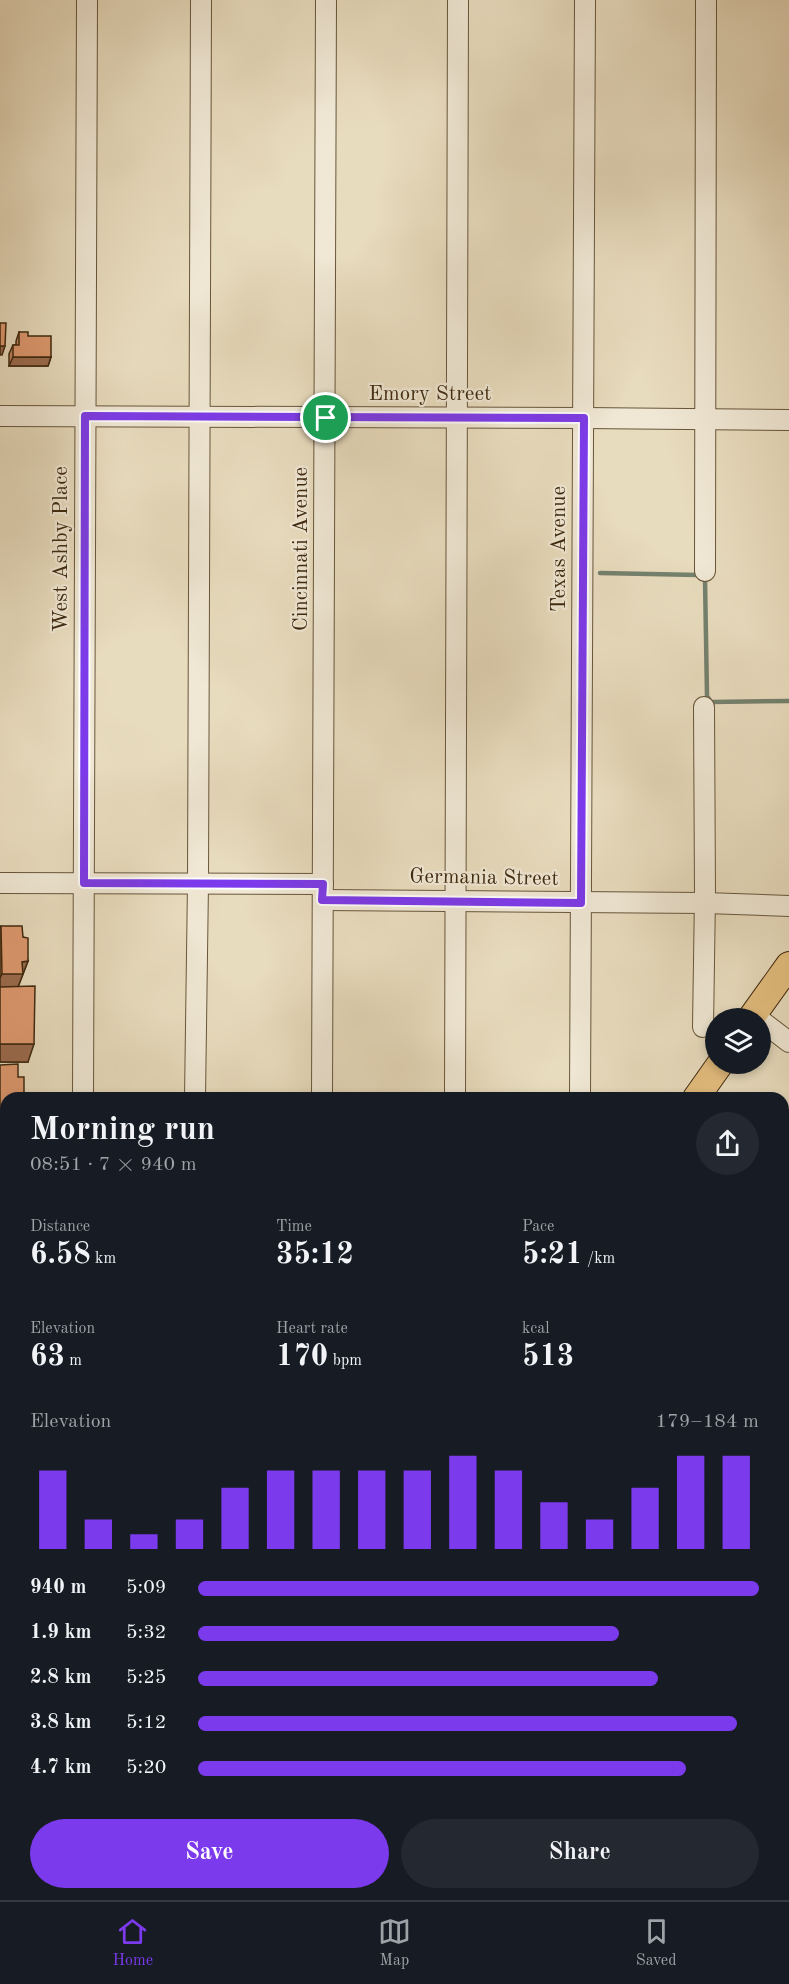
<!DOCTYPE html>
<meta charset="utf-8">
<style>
:root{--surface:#171b24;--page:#242831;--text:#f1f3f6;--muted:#9ea1a6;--line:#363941;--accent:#7c3aed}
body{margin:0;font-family:"Old Standard TT",serif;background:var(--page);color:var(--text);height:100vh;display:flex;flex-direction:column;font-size:22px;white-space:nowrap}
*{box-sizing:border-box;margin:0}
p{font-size:20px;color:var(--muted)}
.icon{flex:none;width:33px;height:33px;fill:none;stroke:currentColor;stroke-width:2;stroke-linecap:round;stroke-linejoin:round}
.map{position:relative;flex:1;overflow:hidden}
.drawer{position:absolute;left:0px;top:1092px;width:789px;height:808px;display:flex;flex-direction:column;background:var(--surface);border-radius:18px 18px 0 0;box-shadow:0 3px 9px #0003}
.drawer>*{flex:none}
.tools{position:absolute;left:705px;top:1008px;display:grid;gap:12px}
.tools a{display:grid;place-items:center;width:66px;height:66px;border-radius:50%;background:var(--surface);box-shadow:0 3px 9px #0003;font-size:30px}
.pin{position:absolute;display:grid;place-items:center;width:51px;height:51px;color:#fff;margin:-26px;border:3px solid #fff;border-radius:50%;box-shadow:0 2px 6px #0007}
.round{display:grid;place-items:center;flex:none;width:63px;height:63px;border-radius:32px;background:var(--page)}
.head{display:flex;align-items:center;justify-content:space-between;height:102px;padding:0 30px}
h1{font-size:33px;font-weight:800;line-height:45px}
.stats{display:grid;grid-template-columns:repeat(3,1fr);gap:9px;height:102px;padding:6px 30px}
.stats div{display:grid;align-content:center}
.stats b{font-size:30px;font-weight:800}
.stats small{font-size:16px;font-weight:400}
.stats p{font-size:16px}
.chart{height:168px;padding:12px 30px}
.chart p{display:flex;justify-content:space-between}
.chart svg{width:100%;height:108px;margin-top:6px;stroke:var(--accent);stroke-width:6}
.cta{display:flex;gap:12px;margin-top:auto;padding:12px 30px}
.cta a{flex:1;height:69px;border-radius:36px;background:var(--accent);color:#fff;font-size:24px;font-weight:800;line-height:69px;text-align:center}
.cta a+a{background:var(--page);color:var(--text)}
ul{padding:0 30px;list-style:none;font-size:20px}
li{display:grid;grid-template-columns:96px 72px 1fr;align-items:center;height:45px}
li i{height:15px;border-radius:8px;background:var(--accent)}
.menu{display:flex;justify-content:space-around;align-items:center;height:84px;border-top:2px solid var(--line);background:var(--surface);font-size:16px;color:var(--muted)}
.menu a{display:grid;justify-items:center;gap:3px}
.menu .active{color:var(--accent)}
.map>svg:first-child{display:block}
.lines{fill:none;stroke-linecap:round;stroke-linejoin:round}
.stream{stroke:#74816e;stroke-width:4.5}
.minor-casing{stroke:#68563b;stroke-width:22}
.major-casing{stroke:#3d290f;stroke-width:28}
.minor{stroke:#f0e8d5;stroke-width:20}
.major{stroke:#e4be7f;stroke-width:26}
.wall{fill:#bf845f;stroke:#3d290f;stroke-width:1.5}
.shaded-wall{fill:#9b6b4e;stroke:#3d290f;stroke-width:1.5}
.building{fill:#de996f;stroke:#3d290f;stroke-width:1.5}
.route-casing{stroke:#fff;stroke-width:12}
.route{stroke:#7c3aed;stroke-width:8}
.labels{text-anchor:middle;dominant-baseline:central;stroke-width:4.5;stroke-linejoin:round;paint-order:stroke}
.street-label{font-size:21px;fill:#3d290f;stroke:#f0e8d5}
</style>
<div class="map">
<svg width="789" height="1900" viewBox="0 0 789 1900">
<rect width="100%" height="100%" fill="#e8dcbe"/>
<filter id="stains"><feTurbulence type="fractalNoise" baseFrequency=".00333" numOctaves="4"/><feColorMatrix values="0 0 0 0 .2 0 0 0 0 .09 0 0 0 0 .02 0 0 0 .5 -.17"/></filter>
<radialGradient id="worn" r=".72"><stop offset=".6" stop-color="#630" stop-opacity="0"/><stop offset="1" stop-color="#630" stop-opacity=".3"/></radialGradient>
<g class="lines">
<!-- stream -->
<polyline class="stream" points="600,573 698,575 705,579 707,696 711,702 789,701"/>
<defs>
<g id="minor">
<polyline points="0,416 584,418 789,420"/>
<polyline points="705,571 706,0"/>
<polyline points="0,883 323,884"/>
<polyline points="323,900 705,903 789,906"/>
<polyline points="760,1020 789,1042"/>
<polyline points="703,1027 705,895 704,707"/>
<polyline points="83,1098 87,0"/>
<polyline points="195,1098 198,883 201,0"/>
<polyline points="322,1098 326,0"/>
<polyline points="455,1098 458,0"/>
<polyline points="580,1098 585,0"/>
<polyline points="783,1167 789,1173"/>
<polyline points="783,1352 789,1366"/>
<polyline points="0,1410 6,1410"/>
<polyline points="783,1723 789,1724"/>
<polyline points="0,1776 6,1776"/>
<polyline points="18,1894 18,1900"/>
<polyline points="82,1894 83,1900"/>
<polyline points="256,1894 263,1900"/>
<polyline points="241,1900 241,1894"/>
<polyline points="319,1900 319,1894"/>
<polyline points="427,1900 427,1894"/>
<polyline points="529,1900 529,1894"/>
<polyline points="627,1900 627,1894"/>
<polyline points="727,1900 727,1894"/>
</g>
<g id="major">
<polyline points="751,1018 789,965"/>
<polyline points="696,1098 720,1064"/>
<polyline points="118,1900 122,1894"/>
</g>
</defs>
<!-- minor casing -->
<use href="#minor" class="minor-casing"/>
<!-- major casing -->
<use href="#major" class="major-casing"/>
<!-- minor -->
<use href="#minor" class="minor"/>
<!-- major -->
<use href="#major" class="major"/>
</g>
<!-- wall -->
<g class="wall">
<polygon points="19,332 28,336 51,357 48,366 9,366 9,354 13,345 16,345 16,341"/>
<polygon points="1,926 23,937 28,961 18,987 28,1062 0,1062 0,929"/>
<polygon points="6,1365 6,1391 3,1391 4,1371"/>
</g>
<!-- shaded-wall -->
<g class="shaded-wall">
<polygon points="0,346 5,346 2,355 0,355"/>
<polygon points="13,357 51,357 48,366 9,366"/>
<polygon points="28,961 18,987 0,988 0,978 2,974 22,962"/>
<polygon points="0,1044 34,1044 28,1062 0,1062"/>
<rect x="0" y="1115" width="6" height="13"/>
<polygon points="6,1382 6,1391 3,1391"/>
</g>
<!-- building -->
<g class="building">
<polygon points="0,323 6,323 5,346 0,346"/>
<polygon points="19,332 28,332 28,336 51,336 51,357 13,357 13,345 19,345"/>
<polygon points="1,926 22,926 23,937 28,938 28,961 22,962 23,974 2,974"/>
<polygon points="35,986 34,1044 0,1044 0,987"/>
<polygon points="18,1064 18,1077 24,1077 24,1098 6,1098 6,1115 0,1115 0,1065"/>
</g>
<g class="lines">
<defs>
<polygon id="route" points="85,416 584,418 581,903 322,900 323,884 84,883"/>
</defs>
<!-- route casing -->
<use href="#route" class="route-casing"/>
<!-- route -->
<use href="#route" class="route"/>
</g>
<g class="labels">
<!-- street labels -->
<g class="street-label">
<text x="430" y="394">Emory Street</text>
<text transform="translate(61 549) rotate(-90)">West Ashby Place</text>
<text transform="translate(301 549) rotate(-90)">Cincinnati Avenue</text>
<text transform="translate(559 549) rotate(-90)">Texas Avenue</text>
<text transform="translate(484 878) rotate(1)">Germania Street</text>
</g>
</g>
<rect width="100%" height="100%" filter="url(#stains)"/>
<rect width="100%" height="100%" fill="url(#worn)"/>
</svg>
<div class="tools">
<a><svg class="icon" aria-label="layers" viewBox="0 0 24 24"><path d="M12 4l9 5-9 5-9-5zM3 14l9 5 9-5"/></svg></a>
</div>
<div class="pin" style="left:326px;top:418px;background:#1e9e55"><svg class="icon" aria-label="arrive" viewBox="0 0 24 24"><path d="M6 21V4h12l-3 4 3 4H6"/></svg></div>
<section class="drawer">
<div class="head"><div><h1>Morning run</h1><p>08:51 · 7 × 940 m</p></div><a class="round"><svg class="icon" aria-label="share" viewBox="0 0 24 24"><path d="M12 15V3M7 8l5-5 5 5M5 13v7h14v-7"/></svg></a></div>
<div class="stats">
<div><p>Distance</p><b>6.58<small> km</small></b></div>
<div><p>Time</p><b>35:12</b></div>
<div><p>Pace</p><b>5:21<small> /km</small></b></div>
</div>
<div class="stats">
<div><p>Elevation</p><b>63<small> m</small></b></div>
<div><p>Heart rate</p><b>170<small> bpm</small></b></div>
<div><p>kcal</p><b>513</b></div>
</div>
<div class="chart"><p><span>Elevation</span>179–184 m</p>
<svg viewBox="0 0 160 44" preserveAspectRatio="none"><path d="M5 44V12M15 44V32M25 44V38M35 44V32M45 44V19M55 44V12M65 44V12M75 44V12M85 44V12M95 44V6M105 44V12M115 44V25M125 44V32M135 44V19M145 44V6M155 44V6"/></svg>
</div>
<ul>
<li><b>940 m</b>5:09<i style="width:100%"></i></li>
<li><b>1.9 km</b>5:32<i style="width:75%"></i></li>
<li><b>2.8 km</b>5:25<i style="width:82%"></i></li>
<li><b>3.8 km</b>5:12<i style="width:96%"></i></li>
<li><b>4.7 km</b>5:20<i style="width:87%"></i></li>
</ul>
<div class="cta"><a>Save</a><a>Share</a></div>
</section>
</div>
<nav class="menu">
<a class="active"><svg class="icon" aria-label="home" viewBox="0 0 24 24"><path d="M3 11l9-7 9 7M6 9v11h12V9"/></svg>Home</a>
<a><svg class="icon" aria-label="map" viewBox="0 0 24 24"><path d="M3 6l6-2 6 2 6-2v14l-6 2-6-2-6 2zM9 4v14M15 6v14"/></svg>Map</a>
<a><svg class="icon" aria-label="saved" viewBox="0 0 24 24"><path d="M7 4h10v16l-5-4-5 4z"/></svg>Saved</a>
</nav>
